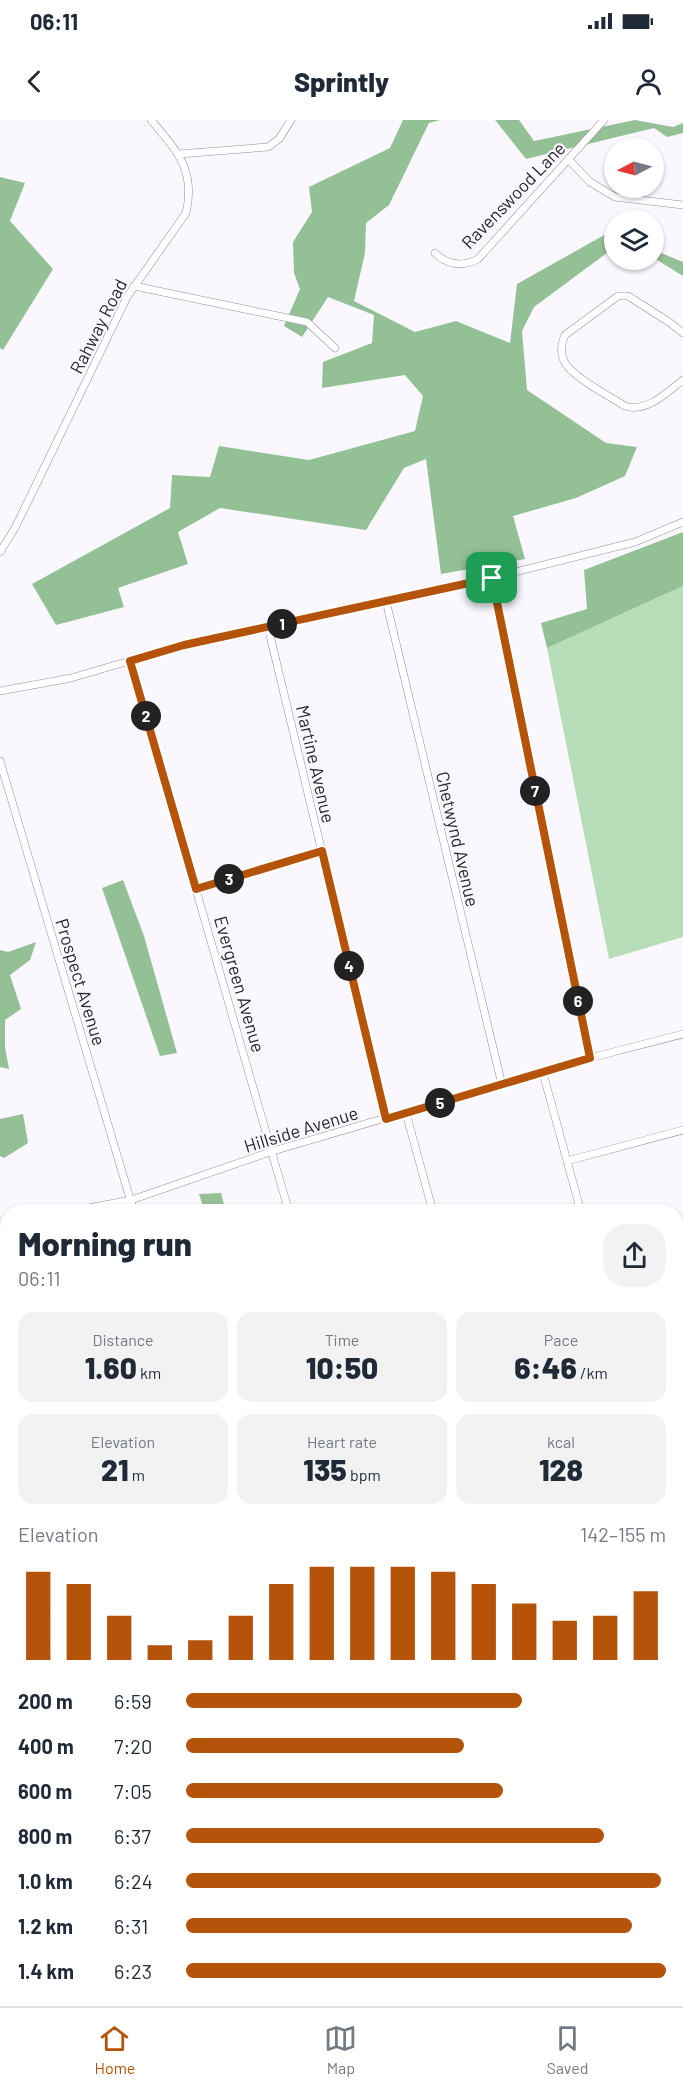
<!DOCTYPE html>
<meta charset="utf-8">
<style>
:root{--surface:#fff;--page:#f2f2f3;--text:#1f2937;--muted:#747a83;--line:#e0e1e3;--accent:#b45309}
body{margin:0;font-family:Barlow,sans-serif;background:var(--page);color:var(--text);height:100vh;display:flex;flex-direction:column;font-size:22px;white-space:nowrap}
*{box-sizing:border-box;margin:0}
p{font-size:20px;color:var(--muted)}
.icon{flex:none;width:33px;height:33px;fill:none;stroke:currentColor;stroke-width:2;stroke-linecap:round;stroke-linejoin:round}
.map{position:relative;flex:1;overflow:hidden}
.sheet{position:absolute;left:0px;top:1084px;width:684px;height:802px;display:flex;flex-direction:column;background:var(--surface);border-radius:24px 24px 0 0;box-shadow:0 2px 4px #0004}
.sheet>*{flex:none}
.needle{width:39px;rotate:264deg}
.controls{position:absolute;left:604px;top:18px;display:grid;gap:12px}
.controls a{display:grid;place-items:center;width:60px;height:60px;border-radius:50%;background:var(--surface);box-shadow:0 2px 4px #0004;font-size:30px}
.pin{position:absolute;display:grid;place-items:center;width:51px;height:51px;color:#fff;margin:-26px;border-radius:12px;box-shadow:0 3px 9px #0006}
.km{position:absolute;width:30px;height:30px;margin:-15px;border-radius:50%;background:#222;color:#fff;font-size:16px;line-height:30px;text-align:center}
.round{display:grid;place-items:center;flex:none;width:63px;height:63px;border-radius:24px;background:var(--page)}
.overview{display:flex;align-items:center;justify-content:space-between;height:102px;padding:0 18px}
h1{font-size:33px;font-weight:800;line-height:45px}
.metrics{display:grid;grid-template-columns:repeat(3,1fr);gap:9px;height:102px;padding:6px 18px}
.metrics div{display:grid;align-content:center;border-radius:15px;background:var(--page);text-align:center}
.metrics b{font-size:30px;font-weight:800}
.metrics small{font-size:16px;font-weight:400}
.metrics p{font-size:16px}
.chart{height:168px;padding:12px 18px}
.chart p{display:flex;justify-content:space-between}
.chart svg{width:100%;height:108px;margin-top:6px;stroke:var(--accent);stroke-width:6}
ul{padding:0 18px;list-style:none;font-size:20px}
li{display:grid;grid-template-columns:96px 72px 1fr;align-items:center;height:45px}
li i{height:15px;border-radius:8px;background:var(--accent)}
.status{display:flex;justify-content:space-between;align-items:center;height:42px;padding:0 30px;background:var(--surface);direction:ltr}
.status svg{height:16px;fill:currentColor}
header{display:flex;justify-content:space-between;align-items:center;height:78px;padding:0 18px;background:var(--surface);font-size:27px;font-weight:800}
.tabs{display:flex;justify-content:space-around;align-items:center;height:84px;border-top:2px solid var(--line);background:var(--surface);font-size:16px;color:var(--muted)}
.tabs a{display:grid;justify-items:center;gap:3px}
.tabs .on{color:var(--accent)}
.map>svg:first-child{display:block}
.education{fill:#fde9f8}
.green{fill:#b7ddb9}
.forest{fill:#94c096}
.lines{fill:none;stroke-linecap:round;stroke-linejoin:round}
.minor-casing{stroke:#958ba5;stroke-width:8}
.major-casing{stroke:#958ba5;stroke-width:10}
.minor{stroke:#fff;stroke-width:7}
.major{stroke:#fff;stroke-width:9}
.route-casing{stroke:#fff;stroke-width:12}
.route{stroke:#b45309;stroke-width:8}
.labels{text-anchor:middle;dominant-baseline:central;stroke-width:4.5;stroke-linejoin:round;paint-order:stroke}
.street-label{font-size:18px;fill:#2a2630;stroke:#faf8fe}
</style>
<div class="status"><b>06:11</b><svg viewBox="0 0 49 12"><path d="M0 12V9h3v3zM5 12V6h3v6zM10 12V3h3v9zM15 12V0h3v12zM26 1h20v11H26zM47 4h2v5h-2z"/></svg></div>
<header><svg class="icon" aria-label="back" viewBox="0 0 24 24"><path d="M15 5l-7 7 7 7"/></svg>Sprintly<svg class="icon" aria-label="person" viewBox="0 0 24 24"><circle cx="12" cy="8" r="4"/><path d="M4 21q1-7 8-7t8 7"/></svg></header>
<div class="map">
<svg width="683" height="1886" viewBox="0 0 683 1886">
<rect width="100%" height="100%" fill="#faf8fe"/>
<!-- education -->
<polygon class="education" points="479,1880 574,1880 570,1886 480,1886"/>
<!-- green -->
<g class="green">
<polygon points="683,466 683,817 609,839 547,528"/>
<polygon points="683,1702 683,1810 677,1805 676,1713"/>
</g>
<!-- forest -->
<g class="forest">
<polygon points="403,0 440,0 429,3 389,85 366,103 365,133 354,181 415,212 456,201 510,223 517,164 615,109 615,127 534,187 522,211 527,270 606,323 637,327 625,356 576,378 513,396 525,439 441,454 426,339 404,348 366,410 220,388 178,412 188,444 118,468 124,487 56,505 32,464 170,388 172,355 210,357 219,326 309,340 415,311 423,276 405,255 322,268 323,242 372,223 374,195 328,177 302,217 284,206 300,169 294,153 293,122 312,92 309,67 390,28"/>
<polygon points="495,0 519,0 534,21 635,0 673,7 683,3 683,13 667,17 654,8 526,39"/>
<polygon points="0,57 25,63 10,101 53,149 3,230 0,228"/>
<polygon points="654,130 683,142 683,156 654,138"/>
<polygon points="683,412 683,466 547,528 541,503 587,489 584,450"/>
<polygon points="123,760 144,816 177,933 160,936 102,768"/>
<polygon points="36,822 30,840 10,855 21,889 5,900 5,927 9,949 0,947 0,830 8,832"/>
<polygon points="23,994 28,1023 4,1038 0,1036 0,999"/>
<polygon points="221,1073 226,1092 205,1092 199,1074"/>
<polygon points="7,1175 7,1234 0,1236 0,1176"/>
<polygon points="7,1516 7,1571 0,1558 0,1522"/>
</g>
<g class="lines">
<defs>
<g id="minor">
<polyline points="179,34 268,27 279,19 291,0"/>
<polyline points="569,40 590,62 615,77 683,85"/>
<path d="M435,133C447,145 462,147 478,139L604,0"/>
<polyline points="134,166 307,202 335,228"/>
<path d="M683,213L669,202L628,176H618L565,215C561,224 560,234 565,243C573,257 610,277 625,286C647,293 666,273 683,260"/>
<path d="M0,432L15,408L127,177L186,93C196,50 177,31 151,0"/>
<polyline points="492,458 590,938"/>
<polyline points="386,481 502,965"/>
<polyline points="268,507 386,999"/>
<polyline points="130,541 289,1092"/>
<polyline points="0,571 71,558 184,525 467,464 635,422 683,402"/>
<polyline points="0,641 134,1092"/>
<polyline points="196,769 322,731"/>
<polyline points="543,953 581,1092"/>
<polyline points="406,993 433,1092"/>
<polyline points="567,1041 683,1010"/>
<polyline points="67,1092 131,1080 273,1031 590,938 683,914"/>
<polyline points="0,1114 8,1111"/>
<polyline points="676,1143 683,1141"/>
<polyline points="0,1330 8,1328"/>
<polyline points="0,1450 8,1446"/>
<polyline points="0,1651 8,1650"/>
<polyline points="676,1660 683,1664"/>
<polyline points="0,1803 8,1802"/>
<polyline points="87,1880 88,1886"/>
<polyline points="189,1880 190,1886"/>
<polyline points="300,1880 310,1886"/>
<polyline points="342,1886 344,1880"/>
</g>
<g id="major">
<polyline points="676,1398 683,1387"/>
<polyline points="378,1886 382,1880"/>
</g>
</defs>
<!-- minor casing -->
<use href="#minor" class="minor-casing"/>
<!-- major casing -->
<use href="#major" class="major-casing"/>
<!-- minor -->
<use href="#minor" class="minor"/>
<!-- major -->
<use href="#major" class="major"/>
</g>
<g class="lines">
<defs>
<polygon id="route" points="492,458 590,938 386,999 322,731 196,769 130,541 184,525"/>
</defs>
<!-- route casing -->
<use href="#route" class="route-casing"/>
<!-- route -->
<use href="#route" class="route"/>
</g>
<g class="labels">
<!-- street labels -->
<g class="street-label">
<text transform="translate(513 75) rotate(-46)">Ravenswood Lane</text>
<text transform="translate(98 206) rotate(-63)">Rahway Road</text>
<text transform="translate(316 644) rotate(77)">Martine Avenue</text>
<text transform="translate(458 719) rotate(77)">Chetwynd Avenue</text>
<text transform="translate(81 862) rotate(73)">Prospect Avenue</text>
<text transform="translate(240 864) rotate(74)">Evergreen Avenue</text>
<text transform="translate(301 1009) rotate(-17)">Hillside Avenue</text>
</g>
</g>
</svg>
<div class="controls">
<a><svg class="needle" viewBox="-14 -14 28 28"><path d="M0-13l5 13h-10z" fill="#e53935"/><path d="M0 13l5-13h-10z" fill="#747a83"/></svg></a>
<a><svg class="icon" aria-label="layers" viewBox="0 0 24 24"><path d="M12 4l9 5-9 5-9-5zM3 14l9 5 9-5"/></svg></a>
</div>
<div class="pin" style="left:492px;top:458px;background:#1e9e55"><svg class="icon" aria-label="arrive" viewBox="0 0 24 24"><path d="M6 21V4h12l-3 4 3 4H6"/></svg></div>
<b class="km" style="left:282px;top:504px">1</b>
<b class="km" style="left:146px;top:596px">2</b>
<b class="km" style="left:229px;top:759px">3</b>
<b class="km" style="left:349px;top:846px">4</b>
<b class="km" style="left:440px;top:983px">5</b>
<b class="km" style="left:578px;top:881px">6</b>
<b class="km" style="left:535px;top:671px">7</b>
<section class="sheet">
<div class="overview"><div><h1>Morning run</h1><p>06:11</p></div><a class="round"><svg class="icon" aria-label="share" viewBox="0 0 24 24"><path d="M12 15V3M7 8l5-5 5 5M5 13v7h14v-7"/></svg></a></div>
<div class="metrics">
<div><p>Distance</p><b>1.60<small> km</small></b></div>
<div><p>Time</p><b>10:50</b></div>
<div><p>Pace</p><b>6:46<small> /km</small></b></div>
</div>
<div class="metrics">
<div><p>Elevation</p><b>21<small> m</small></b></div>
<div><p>Heart rate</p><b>135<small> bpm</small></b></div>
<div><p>kcal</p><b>128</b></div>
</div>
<div class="chart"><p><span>Elevation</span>142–155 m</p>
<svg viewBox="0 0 160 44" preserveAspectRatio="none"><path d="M5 44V8M15 44V13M25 44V26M35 44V38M45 44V36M55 44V26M65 44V13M75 44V6M85 44V6M95 44V6M105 44V8M115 44V13M125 44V21M135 44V28M145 44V26M155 44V16"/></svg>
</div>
<ul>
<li><b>200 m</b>6:59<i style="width:70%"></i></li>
<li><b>400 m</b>7:20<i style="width:58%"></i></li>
<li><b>600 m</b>7:05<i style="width:66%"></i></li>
<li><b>800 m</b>6:37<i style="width:87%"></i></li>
<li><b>1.0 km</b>6:24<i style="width:99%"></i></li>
<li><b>1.2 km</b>6:31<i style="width:93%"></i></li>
<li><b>1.4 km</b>6:23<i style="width:100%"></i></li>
</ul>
</section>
</div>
<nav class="tabs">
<a class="on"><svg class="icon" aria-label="home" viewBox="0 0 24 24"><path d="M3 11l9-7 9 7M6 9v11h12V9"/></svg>Home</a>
<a><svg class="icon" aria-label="map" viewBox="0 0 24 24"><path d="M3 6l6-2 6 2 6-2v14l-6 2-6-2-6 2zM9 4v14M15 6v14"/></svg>Map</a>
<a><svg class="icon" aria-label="saved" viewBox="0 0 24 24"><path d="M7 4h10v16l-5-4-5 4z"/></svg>Saved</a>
</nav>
